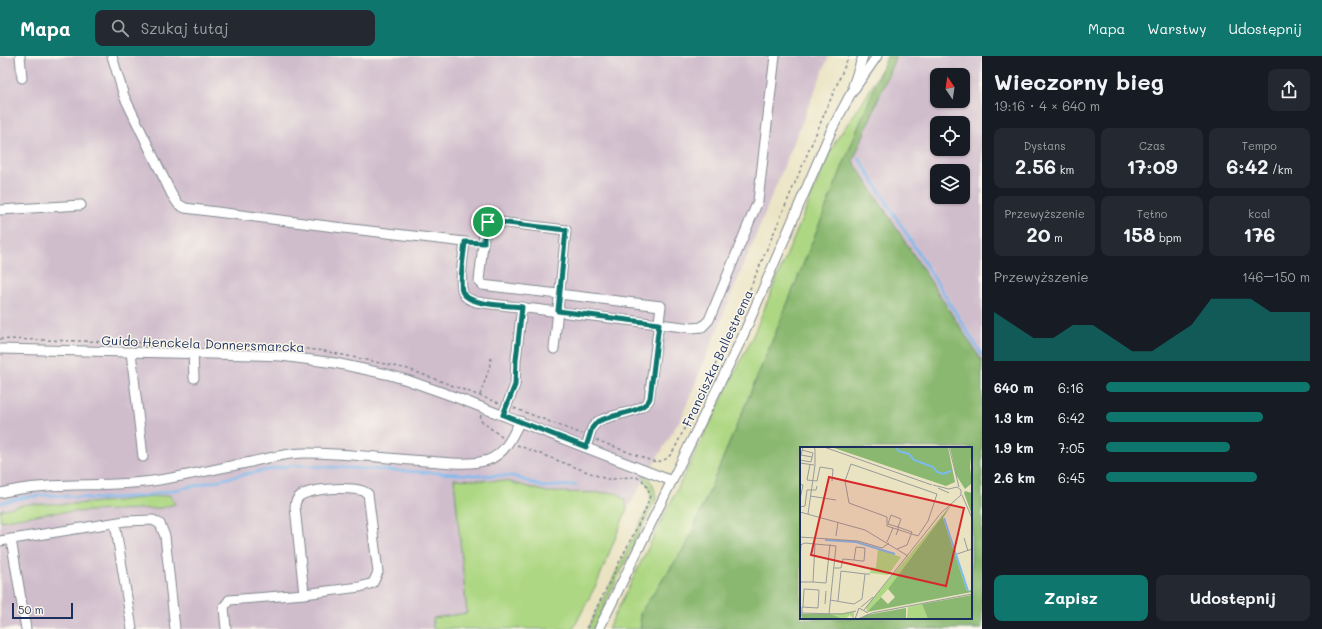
<!DOCTYPE html>
<html lang="pl">
<meta charset="utf-8">
<style>
:root{--surface:#171b24;--page:#242831;--text:#f1f3f6;--muted:#9ea1a6;--accent:#0f766e}
body{margin:0;font-family:Mali,sans-serif;background:var(--page);color:var(--text);height:100vh;display:flex;flex-direction:column;font-size:15px;white-space:nowrap}
*{box-sizing:border-box;margin:0}
p{font-size:13px;color:var(--muted)}
.icon{flex:none;width:22px;height:22px;fill:none;stroke:currentColor;stroke-width:2;stroke-linecap:round;stroke-linejoin:round}
.map{position:relative;flex:1;overflow:hidden}
.sheet{display:flex;flex-direction:column;background:var(--surface);width:340px}
.sheet>*{flex:none}
.needle{width:26px;rotate:347deg}
.fabs{position:absolute;left:930px;top:12px;display:grid;gap:8px}
.fabs a{display:grid;place-items:center;width:40px;height:40px;border-radius:8px;background:var(--surface);box-shadow:0 1px 3px #0004;font-size:20px}
.scale{position:absolute;left:12px;bottom:10px;width:61px;box-sizing:border-box;padding-left:4px;border:2px solid #1b2f5e;border-top:0;font-size:11px;line-height:14px;white-space:nowrap;color:#1b2f5e;-webkit-text-stroke:3px #fbf7ec;paint-order:stroke}
.pin{position:absolute;display:grid;place-items:center;width:34px;height:34px;color:#fff;margin:-17px;border:2px solid #fff;border-radius:50%;box-shadow:0 1px 4px #0007}
.round{display:grid;place-items:center;flex:none;width:42px;height:42px;border-radius:8px;background:var(--page)}
.head{display:flex;align-items:center;justify-content:space-between;height:68px;padding:0 12px}
h1{font-size:22px;font-weight:800;line-height:30px}
.stats{display:grid;grid-template-columns:repeat(3,1fr);gap:6px;height:68px;padding:4px 12px}
.stats div{display:grid;align-content:center;border-radius:8px;background:var(--page);text-align:center}
.stats b{font-size:20px;font-weight:800}
.stats small{font-size:11px;font-weight:400}
.stats p{font-size:11px}
.chart{height:112px;padding:8px 12px}
.chart p{display:flex;justify-content:space-between}
.chart svg{width:100%;height:72px;margin-top:4px;fill:var(--accent);opacity:.7}
.action{display:flex;gap:8px;margin-top:auto;padding:8px 12px}
.action a{flex:1;height:46px;border-radius:8px;background:var(--accent);color:#fff;font-size:16px;font-weight:800;line-height:46px;text-align:center}
.action a+a{background:var(--page);color:var(--text)}
ul{padding:0 12px;list-style:none;font-size:13px}
li{display:grid;grid-template-columns:64px 48px 1fr;align-items:center;height:30px}
li i{height:10px;border-radius:5px;background:var(--accent)}
header{display:flex;align-items:center;gap:24px;box-sizing:border-box;height:56px;padding:0 20px;background:var(--accent);color:#fff}
header strong{font-size:19px}
nav{display:flex;gap:22px;margin-inline-start:auto;font-size:14px}
.search{width:280px;height:36px;background:var(--page);display:flex;align-items:center;gap:10px;box-sizing:border-box;padding:0 14px;border-radius:8px;color:var(--muted);font-size:15px}
main{display:flex;flex:1;min-height:0}
.map>svg:first-child{display:block}
.industrial{fill:#d0bdcc;fill-rule:evenodd}
.green{fill:#add782;stroke:#648370}
.forest{fill:#8ab870;stroke:#527467;fill-rule:evenodd}
.lines{fill:none;stroke-linecap:round;stroke-linejoin:round}
.stream{stroke:#7bbaef;stroke-width:2.5}
.minor-casing{stroke:#828990;stroke-width:11}
.path{stroke:#828990;stroke-width:1.5;stroke-dasharray:3 3;stroke-linecap:butt}
.minor{stroke:#fff;stroke-width:9}
.route-casing{stroke:#fff;stroke-width:8}
.route{stroke:#0f766e;stroke-width:5}
.labels{text-anchor:middle;dominant-baseline:central;stroke-width:3;stroke-linejoin:round;paint-order:stroke}
.street-label{font-size:13px;fill:#1b2f5e;stroke:#fbf7ec}
.inset-river{fill:none;stroke:#7bbaef;stroke-width:2}
.inset-road{fill:none;stroke:#979b9a;stroke-width:1}
.view{fill:#d62828;fill-opacity:0.15;stroke:#d62828;stroke-width:2}
.inset-edge{fill:none;stroke:#1b2f5e;stroke-width:2}
</style>
<header>
<strong>Mapa</strong>
<div class="search"><svg class="icon" aria-label="search" viewBox="0 0 24 24"><circle cx="10" cy="10" r="6"/><path d="M15 15l6 6"/></svg>Szukaj tutaj</div>
<nav><a>Mapa</a><a>Warstwy</a><a>Udostępnij</a></nav>
</header>
<main>
<div class="map">
<svg width="982" height="573" viewBox="0 0 982 573">
<rect width="100%" height="100%" fill="#fbf7ec"/>
<filter id="ink" filterUnits="userSpaceOnUse"><feTurbulence type="fractalNoise" baseFrequency=".025" numOctaves="2"/><feDisplacementMap in="SourceGraphic" scale="8" xChannelSelector="R" yChannelSelector="G"/><feConvolveMatrix kernelMatrix="1 2 1 2 8 2 1 2 1" color-interpolation-filters="sRGB"/></filter>
<filter id="wash" filterUnits="userSpaceOnUse"><feTurbulence type="fractalNoise" baseFrequency=".012" numOctaves="4" result="noise"/><feDisplacementMap in="SourceGraphic" scale="16" xChannelSelector="R" yChannelSelector="G"/><feGaussianBlur stdDeviation="0.9" result="paint"/><feColorMatrix in="noise" values="0 0 0 0 0 0 0 0 0 0 0 0 0 0 0 0 0 1.4 0 .05"/><feComposite in="paint" operator="in"/></filter>
<g filter="url(#wash)">
<rect width="100%" height="100%" fill="#eae3c2"/>
<!-- industrial -->
<g class="industrial">
<polygon points="0,0 829,0 682,360 627,453 598,525 573,573 0,573"/>
<path d="M896,0H982V305L853,105ZM937,19H963V45H937ZM937,67H963V93H937ZM937,115H963V141H937Z"/>
</g>
<!-- green -->
<g class="green">
<polygon points="884,8 778,271 687,488 640,557 641,573 608,573 752,282 829,98 837,83 866,41"/>
<path d="M644,419C653,425 655,433 656,443L593,573H588L649,450C653,438 650,431 643,421Z"/>
<polygon points="454,423 506,425 547,436 617,437 625,444 627,453 598,525 573,573 433,573 433,562 467,557"/>
<polygon points="170,439 175,448 161,452 48,457 0,465 0,454 26,448 73,448 115,445"/>
</g>
<!-- forest -->
<path class="forest" d="M887,0H896L853,105L982,305V573H641L640,557L687,488L778,271ZM801,392H971V562H801Z"/>
<g class="lines">
<!-- stream -->
<g class="stream">
<polyline points="859,102 982,299"/>
<polyline points="0,447 26,441 49,439 99,443 144,440 194,430 246,418 293,409 475,419 513,420 543,431 576,429"/>
</g>
</g>
</g>
<g filter="url(#ink)">
<g class="lines">
<defs>
<g id="minor">
<polyline points="20,0 22,22"/>
<path d="M112,0L124,40L172,139L178,148L185,152L335,171L465,186C464,198 457,230 465,240C467,243 472,244 476,246L692,272L702,271L709,264L758,145L775,0"/>
<polyline points="853,30 863,0"/>
<polyline points="0,154 81,149"/>
<polyline points="0,293 254,299 281,300 335,307 386,318 407,324 455,341 672,425"/>
<path d="M554,293C558,254 562,214 566,174L491,165L487,166L485,170L479,225L482,229L661,250L649,344C642,357 610,358 597,366L592,372L586,391"/>
<polyline points="131,296 143,401"/>
<polyline points="193,297 194,322"/>
<polyline points="503,359 515,329 516,304 522,251"/>
<path d="M0,437C52,424 107,433 159,424C190,419 220,412 251,406C268,402 287,397 304,397C344,397 385,402 425,405C445,406 469,410 488,404C505,398 512,381 520,365"/>
<polyline points="115,467 132,573"/>
<polyline points="11,483 26,573"/>
<polyline points="0,485 125,465 153,464 160,468 165,480 175,573"/>
<path d="M226,573L224,551L229,544L304,538L360,531L373,527L378,516L368,438C360,429 309,432 300,440C296,443 295,447 295,451L304,538"/>
<polyline points="599,573 742,282 831,75 850,39 877,0"/>
</g>
</defs>
<!-- minor casing -->
<use href="#minor" class="minor-casing"/>
<!-- path -->
<g class="path">
<polyline points="0,283 282,290 324,295 408,313 499,347"/>
<polyline points="480,339 489,313 491,302"/>
<polyline points="514,352 582,378"/>
<polyline points="481,359 480,364 503,382"/>
<path d="M596,384L652,405C664,407 669,402 675,392L735,268L849,0"/>
<polyline points="517,389 606,423 613,423 629,421 636,421 642,424 648,432 650,440 645,455 586,573"/>
</g>
<!-- minor -->
<use href="#minor" class="minor"/>
</g>
</g>
<g class="lines" filter="url(#ink)">
<defs>
<path id="route" d="M491,165L566,174L558,255L659,268L650,342C645,357 610,358 597,366L592,372L586,391L503,359L515,329L516,304L522,251C508,249 467,250 462,235C459,224 464,198 465,186L484,187C484,179 483,168 491,165Z"/>
</defs>
<!-- route casing -->
<use href="#route" class="route-casing"/>
<!-- route -->
<use href="#route" class="route"/>
</g>
<g class="labels">
<!-- street labels -->
<g class="street-label">
<text transform="translate(203 287) rotate(2)">Guido Henckela Donnersmarcka</text>
<text transform="translate(717 302) rotate(-65)">Franciszka Ballestrema</text>
</g>
</g>
<!-- overview -->
<g transform="translate(800 391)">
<rect width="172" height="172" fill="#eae3c2"/>
<path d="M150,59L98,131L67,165L66,160ZM78,102L101,110L88,128L70,126L71,120L76,121ZM122,157L128,172H107L108,160ZM54,165V172L50,168L45,172L36,171L30,167Z" fill="#add782"/>
<path d="M31,0H148L155,35L146,39ZM150,0H172L170,20L172,36L165,42L156,28ZM165,44L172,46V68L164,46ZM153,55L143,71L167,144L172,143V145L67,165L81,150L88,157L95,150L88,142ZM172,148V172H128L122,157ZM106,161V172H60L66,168ZM1,167H30L43,172H2Z" fill="#8ab870"/>
<path class="inset-river" d="M97,0L98,4L109,7L114,13L133,20L137,25L143,27L151,24M144,71L168,144M25,93L56,95L95,107"/>
<path class="inset-road" d="M3,0L1,8L12,10M24,0L132,38M149,0L159,40M0,13L11,15L13,6L2,3M0,16L14,18M10,17L7,33L17,34L20,20L33,22L32,34M51,17L137,47L128,74L118,89L87,79V70L49,56L45,34ZM0,37L3,38L0,52M138,41L149,46M162,48L172,71M10,49L36,53M0,60L5,59L7,43H16L17,39M0,65L65,83L108,109M8,67L15,18V2L13,0M96,88L98,83V80L101,72L91,68L88,77L98,80L112,85L107,98L97,102M36,89L38,75M0,90L58,94L82,101L89,96M164,91L168,104M87,95L93,81M15,97L13,135L26,136L30,97M0,98L5,96L36,99L29,167M157,107L172,102M0,113L1,97M34,121H41L43,112L54,113L62,114H64L65,101L56,100L54,113M0,135H13M30,153L54,157L62,152L65,127H70M38,154L41,124L65,127M25,157L26,144M61,160L73,150M64,163L141,66L161,48V43L157,40L149,42L133,38M0,166L42,167L56,164M2,166V160L18,161L19,143L4,142L3,160M55,172L59,161L68,166M58,172L72,166L172,147"/>
<path class="view" d="M29,30L164,61L146,139L11,108Z"/>
<rect width="172" height="172" class="inset-edge"/>
</g>
</svg>
<div class="fabs">
<a><svg class="needle" viewBox="-14 -14 28 28"><path d="M0-13l5 13h-10z" fill="#e53935"/><path d="M0 13l5-13h-10z" fill="#9ea1a6"/></svg></a>
<a><svg class="icon" aria-label="locate" viewBox="0 0 24 24"><circle cx="12" cy="12" r="6"/><path d="M12 2v4M12 18v4M2 12h4M18 12h4"/></svg></a>
<a><svg class="icon" aria-label="layers" viewBox="0 0 24 24"><path d="M12 4l9 5-9 5-9-5zM3 14l9 5 9-5"/></svg></a>
</div>
<div class="scale">50 m</div>
<div class="pin" style="left:488px;top:166px;background:#1e9e55"><svg class="icon" aria-label="arrive" viewBox="0 0 24 24"><path d="M6 21V4h12l-3 4 3 4H6"/></svg></div>
</div>
<section class="sheet">
<div class="head"><div><h1>Wieczorny bieg</h1><p>19:16 · 4 × 640 m</p></div><a class="round"><svg class="icon" aria-label="share" viewBox="0 0 24 24"><path d="M12 15V3M7 8l5-5 5 5M5 13v7h14v-7"/></svg></a></div>
<div class="stats">
<div><p>Dystans</p><b>2.56<small> km</small></b></div>
<div><p>Czas</p><b>17:09</b></div>
<div><p>Tempo</p><b>6:42<small> /km</small></b></div>
</div>
<div class="stats">
<div><p>Przewyższenie</p><b>20<small> m</small></b></div>
<div><p>Tętno</p><b>158<small> bpm</small></b></div>
<div><p>kcal</p><b>176</b></div>
</div>
<div class="chart"><p><span>Przewyższenie</span>146–150 m</p>
<svg viewBox="0 0 160 44" preserveAspectRatio="none"><path d="M0 44V14L10 22L20 30L30 30L40 22L50 22L60 30L70 38L80 38L90 30L100 22L110 6L120 6L130 6L140 14L150 14L160 14V44z"/></svg>
</div>
<ul>
<li><b>640 m</b>6:16<i style="width:100%"></i></li>
<li><b>1.3 km</b>6:42<i style="width:77%"></i></li>
<li><b>1.9 km</b>7:05<i style="width:61%"></i></li>
<li><b>2.6 km</b>6:45<i style="width:74%"></i></li>
</ul>
<div class="action"><a>Zapisz</a><a>Udostępnij</a></div>
</section>
</main>
